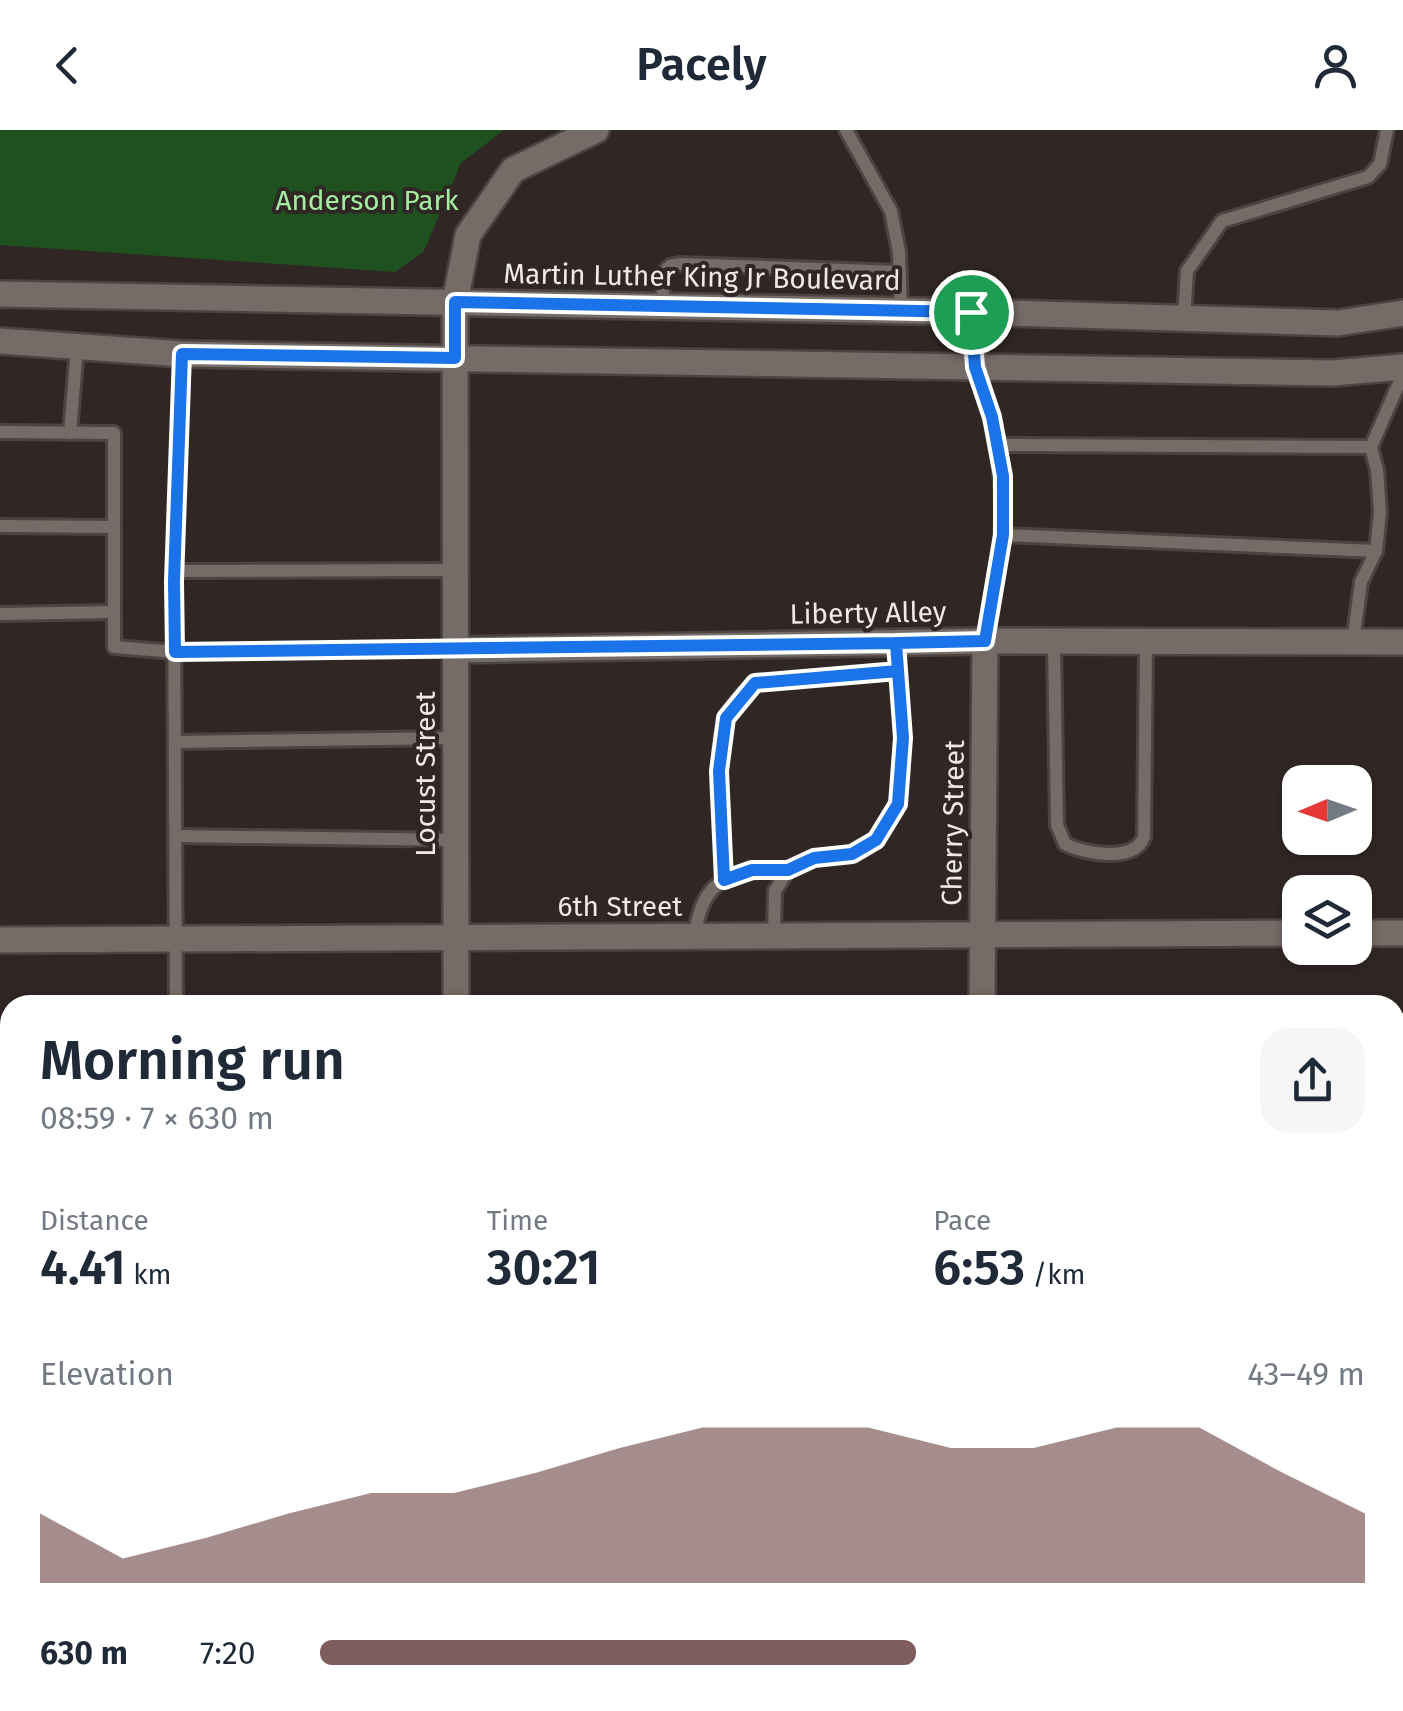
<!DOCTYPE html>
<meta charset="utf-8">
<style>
:root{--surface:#fff;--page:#f6f6f7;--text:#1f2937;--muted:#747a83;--accent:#7f5d5d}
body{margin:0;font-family:"Fira Sans",sans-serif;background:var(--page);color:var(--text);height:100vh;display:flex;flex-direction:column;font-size:38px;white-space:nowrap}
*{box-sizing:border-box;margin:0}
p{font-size:32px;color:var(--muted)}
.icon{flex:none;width:55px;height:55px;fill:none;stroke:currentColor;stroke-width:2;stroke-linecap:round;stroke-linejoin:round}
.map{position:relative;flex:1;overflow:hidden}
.drawer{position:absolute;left:0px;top:865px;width:1405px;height:718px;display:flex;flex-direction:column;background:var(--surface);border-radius:30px 30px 0 0;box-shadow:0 2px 8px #0004}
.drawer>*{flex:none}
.needle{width:65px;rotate:268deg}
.buttons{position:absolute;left:1282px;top:635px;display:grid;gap:20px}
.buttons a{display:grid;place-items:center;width:90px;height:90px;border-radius:20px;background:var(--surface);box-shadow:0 2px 8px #0004;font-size:50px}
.pin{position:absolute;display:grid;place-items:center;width:85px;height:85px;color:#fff;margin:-42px;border:5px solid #fff;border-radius:50%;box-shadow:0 2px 10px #0007}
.round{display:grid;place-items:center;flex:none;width:105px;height:105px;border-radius:30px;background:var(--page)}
.summary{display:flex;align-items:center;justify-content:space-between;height:170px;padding:0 40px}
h1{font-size:55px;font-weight:600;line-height:75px}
.figures{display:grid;grid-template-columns:repeat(3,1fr);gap:15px;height:170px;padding:10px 40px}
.figures div{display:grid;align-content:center}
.figures b{font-size:50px;font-weight:600}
.figures small{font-size:28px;font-weight:400}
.figures p{font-size:28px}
.chart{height:280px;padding:20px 40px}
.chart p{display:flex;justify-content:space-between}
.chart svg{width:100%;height:180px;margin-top:10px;fill:var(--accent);opacity:.7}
ul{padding:0 40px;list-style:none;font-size:32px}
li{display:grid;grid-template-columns:160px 120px 1fr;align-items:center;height:75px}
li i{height:25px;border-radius:12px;background:var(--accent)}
header{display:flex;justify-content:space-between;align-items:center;height:130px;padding:0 40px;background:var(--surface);font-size:45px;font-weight:600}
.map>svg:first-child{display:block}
.green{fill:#1f5120}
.building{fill:#88462a;stroke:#7e7470;stroke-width:2.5}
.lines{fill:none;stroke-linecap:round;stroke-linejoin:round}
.service-casing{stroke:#4c4441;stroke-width:18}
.minor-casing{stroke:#4c4441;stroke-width:30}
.tertiary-casing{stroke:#4c4441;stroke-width:30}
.secondary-casing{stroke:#4c4441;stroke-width:30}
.service{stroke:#756b67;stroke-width:12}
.minor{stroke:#756b67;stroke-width:25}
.tertiary{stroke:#756b67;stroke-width:25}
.secondary{stroke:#756b67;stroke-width:25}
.route-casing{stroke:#fff;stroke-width:20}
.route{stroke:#1a73e8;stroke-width:12}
.labels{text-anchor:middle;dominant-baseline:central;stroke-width:8;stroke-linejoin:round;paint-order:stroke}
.park-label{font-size:28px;fill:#a3eea1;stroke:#302724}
.street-label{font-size:28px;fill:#efe9e7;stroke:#302724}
</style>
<header><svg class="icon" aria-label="back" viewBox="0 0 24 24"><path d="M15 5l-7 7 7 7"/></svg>Pacely<svg class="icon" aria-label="person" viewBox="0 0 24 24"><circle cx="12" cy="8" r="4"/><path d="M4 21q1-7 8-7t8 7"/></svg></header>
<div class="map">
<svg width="1403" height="1581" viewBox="0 0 1403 1581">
<rect width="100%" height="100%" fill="#302724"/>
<!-- green -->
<polygon class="green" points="0,0 504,0 461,33 424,121 395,142 0,115"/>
<!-- building -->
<g class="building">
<rect x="0" y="922" width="10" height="129"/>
<rect x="0" y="1122" width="10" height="61"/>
</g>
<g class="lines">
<defs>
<g id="service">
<polyline points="846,0 891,81 899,122 901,181"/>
<polyline points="662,176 664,142 670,136 680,134 900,142"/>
<polyline points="1184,188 1187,141 1222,91 1368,47 1380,34 1387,0"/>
<path d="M975,237C1012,343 1007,404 985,511"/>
<polyline points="0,302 114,303 114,517 175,522 454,520"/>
<polyline points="70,303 77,218"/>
<polyline points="998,315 1371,317 1377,340 1380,382 1376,421 1361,452 1353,512"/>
<polyline points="1371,317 1403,244"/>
<polyline points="0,396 114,397"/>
<polyline points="1003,405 1376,421"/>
<polyline points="174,441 455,440"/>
<polyline points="0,484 114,482"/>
<path d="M1054,511L1057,695L1065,714C1085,724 1134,733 1144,707L1146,512"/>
<polyline points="175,612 455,608"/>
<polyline points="176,706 456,710"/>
<path d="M724,750C722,700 711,639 726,590C730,576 744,563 755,553L898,541"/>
<polyline points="774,805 775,761 788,740 814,728 852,724 876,709 898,674 903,609 895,513"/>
<path d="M695,806C701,746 734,740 788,740"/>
<polyline points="176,875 174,451 182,224"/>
<polyline points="0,1083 10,1083"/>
<polyline points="1395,1085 1403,1085"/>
<polyline points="181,1572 181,1581"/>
</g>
<g id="minor">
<polyline points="454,520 985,511 1403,512"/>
<polyline points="456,875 455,172 468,105 513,40 596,0"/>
<polyline points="982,875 985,511"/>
<polyline points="459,1572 459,1581"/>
<polyline points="975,1581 975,1572"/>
</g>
<g id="tertiary">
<polyline points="1355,803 1403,803"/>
<polyline points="0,810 1300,803"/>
</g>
<g id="secondary">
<polyline points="0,164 971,182 1338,193 1403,183"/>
<polyline points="971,182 975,237"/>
<polyline points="0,211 182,224 1332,243 1403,237"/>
</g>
</defs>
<!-- service casing -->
<use href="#service" class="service-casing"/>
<!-- minor casing -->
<use href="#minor" class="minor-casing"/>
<!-- tertiary casing -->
<use href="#tertiary" class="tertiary-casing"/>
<!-- secondary casing -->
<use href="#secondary" class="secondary-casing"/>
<!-- service -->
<use href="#service" class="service"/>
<!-- minor -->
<use href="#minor" class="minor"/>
<!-- tertiary -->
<use href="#tertiary" class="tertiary"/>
<!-- secondary -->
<use href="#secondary" class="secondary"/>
</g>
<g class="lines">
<defs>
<polyline id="route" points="971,182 455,172 455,228 182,224 174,451 175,522 896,513 903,608 898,674 876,710 852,724 814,728 788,740 752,740 724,750 719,641 726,588 755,553 898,541 896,513 985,511 1003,405 1003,346 992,287 975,237 971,182"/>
</defs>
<!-- route casing -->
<use href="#route" class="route-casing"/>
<!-- route -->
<use href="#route" class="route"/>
</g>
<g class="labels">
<!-- park labels -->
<g class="park-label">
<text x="367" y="70">Anderson Park</text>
</g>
<!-- street labels -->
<g class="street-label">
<text transform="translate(702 147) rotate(1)">Martin Luther King Jr Boulevard</text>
<text transform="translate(868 483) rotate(-1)">Liberty Alley</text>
<text transform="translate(425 644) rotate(-90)">Locust Street</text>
<text transform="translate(953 693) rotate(-89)">Cherry Street</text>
<text x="620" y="776">6th Street</text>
</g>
</g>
</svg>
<div class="buttons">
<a><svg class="needle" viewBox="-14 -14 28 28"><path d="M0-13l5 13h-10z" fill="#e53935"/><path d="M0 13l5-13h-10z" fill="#747a83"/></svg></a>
<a><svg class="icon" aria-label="layers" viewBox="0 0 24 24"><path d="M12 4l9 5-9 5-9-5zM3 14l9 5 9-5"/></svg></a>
</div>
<div class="pin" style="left:971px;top:182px;background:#1e9e55"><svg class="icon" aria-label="arrive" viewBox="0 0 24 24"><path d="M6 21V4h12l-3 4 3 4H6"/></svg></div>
<section class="drawer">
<div class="summary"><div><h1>Morning run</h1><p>08:59 · 7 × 630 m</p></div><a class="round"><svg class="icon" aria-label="share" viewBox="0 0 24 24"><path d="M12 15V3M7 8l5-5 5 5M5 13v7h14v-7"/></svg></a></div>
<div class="figures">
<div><p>Distance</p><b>4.41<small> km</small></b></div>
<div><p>Time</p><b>30:21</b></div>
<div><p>Pace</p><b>6:53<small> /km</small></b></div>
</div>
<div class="chart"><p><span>Elevation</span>43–49 m</p>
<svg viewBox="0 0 160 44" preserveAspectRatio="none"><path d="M0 44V27L10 38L20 33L30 27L40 22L50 22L60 17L70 11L80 6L90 6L100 6L110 11L120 11L130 6L140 6L150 17L160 27V44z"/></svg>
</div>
<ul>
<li><b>630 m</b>7:20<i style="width:57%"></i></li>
</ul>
</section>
</div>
